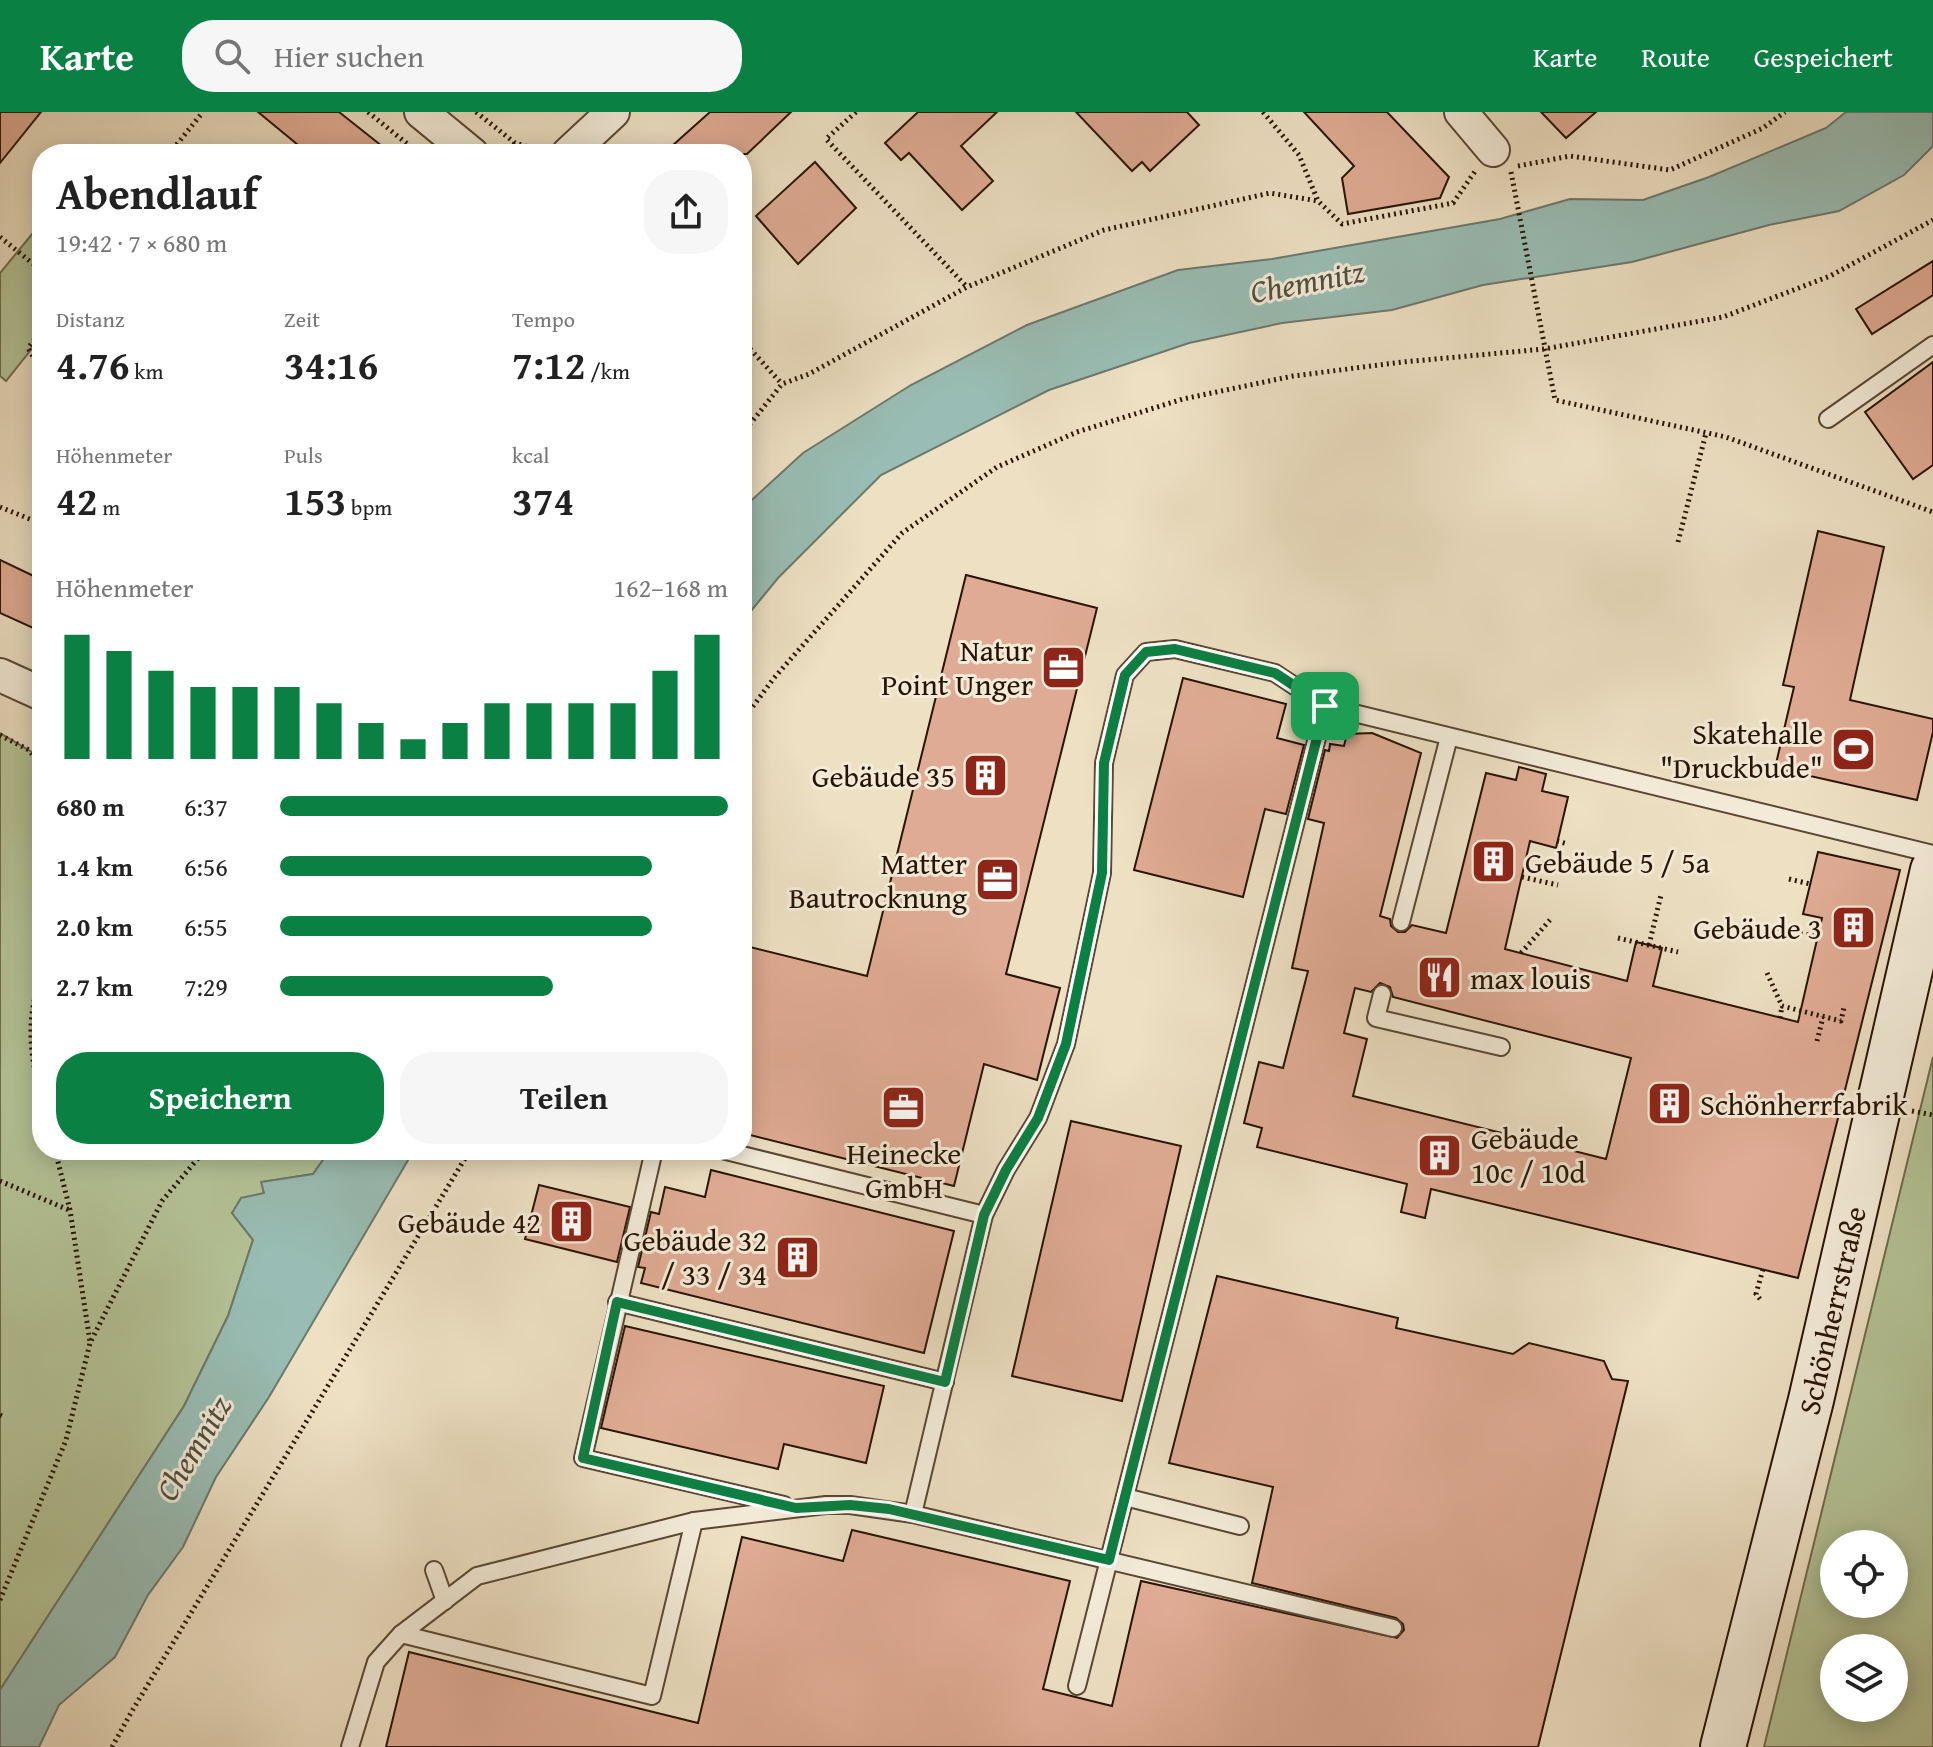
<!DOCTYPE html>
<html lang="de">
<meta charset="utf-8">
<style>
:root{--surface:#fff;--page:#f6f6f6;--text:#222;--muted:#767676;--accent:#0b8043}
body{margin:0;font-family:"Gentium Book Plus",serif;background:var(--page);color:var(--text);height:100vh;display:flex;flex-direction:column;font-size:30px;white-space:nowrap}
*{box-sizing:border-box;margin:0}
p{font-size:26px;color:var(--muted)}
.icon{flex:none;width:44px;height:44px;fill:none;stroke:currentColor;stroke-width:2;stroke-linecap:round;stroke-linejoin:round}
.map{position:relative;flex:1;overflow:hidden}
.details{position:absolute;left:32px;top:32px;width:720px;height:1016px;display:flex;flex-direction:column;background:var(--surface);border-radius:32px;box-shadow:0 4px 20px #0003}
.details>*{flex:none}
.fabs{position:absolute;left:1820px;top:1418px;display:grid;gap:16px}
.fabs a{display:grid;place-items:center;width:88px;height:88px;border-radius:50%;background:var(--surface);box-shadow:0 4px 20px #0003;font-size:40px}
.pin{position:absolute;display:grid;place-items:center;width:68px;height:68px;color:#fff;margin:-34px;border-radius:16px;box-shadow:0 4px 12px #0006}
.round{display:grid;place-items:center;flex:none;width:84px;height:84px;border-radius:32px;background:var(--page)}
.summary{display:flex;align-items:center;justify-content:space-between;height:136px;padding:0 24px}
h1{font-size:44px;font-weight:700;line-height:60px}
.stats{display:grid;grid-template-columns:repeat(3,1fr);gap:12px;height:136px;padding:8px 24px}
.stats div{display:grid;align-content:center}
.stats b{font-size:40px;font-weight:700}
.stats small{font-size:22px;font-weight:400}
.stats p{font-size:22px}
.chart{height:224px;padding:16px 24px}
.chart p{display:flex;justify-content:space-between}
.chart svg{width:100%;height:144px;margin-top:8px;stroke:var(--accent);stroke-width:6}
.cta{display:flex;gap:16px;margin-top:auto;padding:16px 24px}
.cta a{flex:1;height:92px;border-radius:32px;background:var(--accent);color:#fff;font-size:32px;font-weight:700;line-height:92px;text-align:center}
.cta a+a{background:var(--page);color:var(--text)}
ul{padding:0 24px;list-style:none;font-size:26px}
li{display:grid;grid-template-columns:128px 96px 1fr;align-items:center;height:60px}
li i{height:20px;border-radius:10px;background:var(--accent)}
header{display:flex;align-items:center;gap:48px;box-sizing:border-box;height:112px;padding:0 40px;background:var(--accent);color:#fff}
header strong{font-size:38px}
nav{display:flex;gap:44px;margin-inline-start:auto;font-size:28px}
.search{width:560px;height:72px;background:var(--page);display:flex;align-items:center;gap:20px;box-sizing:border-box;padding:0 28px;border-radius:32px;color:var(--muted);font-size:30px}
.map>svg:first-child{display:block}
.green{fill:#b4c397;stroke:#6e6c4d;stroke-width:2;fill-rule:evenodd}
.water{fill:#99bdb4;stroke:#6c796d;stroke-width:2}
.building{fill:#dfab94;stroke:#291403;stroke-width:2;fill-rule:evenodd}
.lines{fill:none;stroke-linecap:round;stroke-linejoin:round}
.lane-casing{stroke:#5a4733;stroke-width:20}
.street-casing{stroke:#5a4733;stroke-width:36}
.secondary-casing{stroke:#291403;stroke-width:48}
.path{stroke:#291403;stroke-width:5;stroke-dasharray:2 4;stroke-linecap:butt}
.lane{stroke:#f3ebd8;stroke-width:16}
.street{stroke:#f3ebd8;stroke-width:32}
.secondary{stroke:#f3ebd8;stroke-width:44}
.route-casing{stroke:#fff;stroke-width:16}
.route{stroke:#0b8043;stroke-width:10}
.labels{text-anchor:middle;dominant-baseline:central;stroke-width:6;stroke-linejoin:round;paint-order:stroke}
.poi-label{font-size:30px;fill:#291403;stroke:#f3ebd8;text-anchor:end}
.street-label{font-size:30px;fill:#291403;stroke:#f3ebd8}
.water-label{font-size:32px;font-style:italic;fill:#504f41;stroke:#f3ebd8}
</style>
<header>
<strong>Karte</strong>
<div class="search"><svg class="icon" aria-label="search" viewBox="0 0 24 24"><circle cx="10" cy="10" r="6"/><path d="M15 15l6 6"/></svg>Hier suchen</div>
<nav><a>Karte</a><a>Route</a><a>Gespeichert</a></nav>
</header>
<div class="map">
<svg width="1933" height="1635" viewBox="0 0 1933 1635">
<rect width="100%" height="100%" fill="#ede0c3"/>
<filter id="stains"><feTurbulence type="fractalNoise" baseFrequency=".0025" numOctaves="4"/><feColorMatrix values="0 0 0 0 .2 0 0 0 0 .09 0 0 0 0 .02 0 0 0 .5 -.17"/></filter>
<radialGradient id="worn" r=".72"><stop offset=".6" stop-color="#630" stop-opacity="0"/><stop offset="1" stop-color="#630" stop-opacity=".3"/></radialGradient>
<!-- green -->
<g class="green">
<polygon points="42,110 42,224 6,269 0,264 0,161"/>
<polygon points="0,621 42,646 42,1038 330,1038 313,1062 262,1070 264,1081 232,1101 253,1128 228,1204 184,1294 0,1578"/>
<path d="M1933,945V1635H1764ZM1834,1432H1894V1492H1834ZM1834,1536H1894V1596H1834Z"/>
</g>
<!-- water -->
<g class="water">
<polygon points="1846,0 1933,0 1933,34 1904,63 1839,99 1769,113 1632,150 1483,173 1392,198 1282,211 1189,231 1049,278 881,363 778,466 742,510 742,397 803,341 911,273 1027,213 1178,158 1272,147 1500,107 1570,87 1643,88 1709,65 1826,16"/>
<polygon points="330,1038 414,1038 269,1285 216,1365 183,1435 148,1483 115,1545 59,1593 39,1635 0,1635 0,1578 184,1294 228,1204 253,1128 232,1101 241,1086 264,1081 261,1070 313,1062"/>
</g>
<!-- building -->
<g class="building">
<polygon points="0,0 41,0 0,51"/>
<polygon points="258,0 339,0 392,42 309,42"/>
<polygon points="710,0 791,0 747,42 663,42"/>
<polygon points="918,0 997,0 961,34 993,69 962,98 909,41 901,48 885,31"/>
<polygon points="1076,0 1187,0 1199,13 1150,59 1142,50 1132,59"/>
<polygon points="1304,0 1387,0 1449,65 1440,86 1348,102 1342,66 1354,54"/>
<polygon points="1541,0 1596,0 1566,26"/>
<polygon points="815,50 856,96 798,152 756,104"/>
<polygon points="1933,149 1933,183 1872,222 1856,197"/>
<polygon points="1933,250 1933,353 1913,367 1865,300"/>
<polygon points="1818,419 1884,435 1850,588 1933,607 1933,620 1917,688 1775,656 1794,575 1783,573"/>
<polygon points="0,448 42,468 42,520 0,501"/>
<polygon points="966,463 1097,496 1006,862 1060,876 1037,968 984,952 954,1074 742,1021 742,833 867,864"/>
<polygon points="1183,566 1286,592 1277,626 1304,633 1286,702 1265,697 1243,785 1134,758"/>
<path d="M1372,621L1421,641L1380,804L1390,807L1391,814L1398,820H1405L1412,813L1446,821L1486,661L1516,668L1519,655L1546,662L1542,679L1568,685L1556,736L1530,729L1505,837L1627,869L1636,830L1662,836L1653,874L1798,910L1822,806L1803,802L1818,740L1900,758L1798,1166L1431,1077L1425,1106L1401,1100L1407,1072L1257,1035L1262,1016L1244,1011L1259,950L1283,956L1308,859L1292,856L1324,711L1308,707L1325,638L1329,639L1330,632L1344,634L1347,622ZM1380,871L1390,875L1393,885L1631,946L1606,1047L1353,984L1367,927L1344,921L1355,876L1371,880Z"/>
<polygon points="1071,1009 1181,1034 1122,1289 1012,1264"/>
<polygon points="711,1058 954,1119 924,1241 641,1171 645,1156 638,1155 651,1100 659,1102 665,1075 705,1085"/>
<polygon points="539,1073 630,1095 617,1150 525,1127"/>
<polygon points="1217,1164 1398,1206 1396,1216 1513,1242 1529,1231 1604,1249 1612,1267 1628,1269 1538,1635 386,1635 409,1540 698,1611 742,1425 843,1449 852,1418 1070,1469 1043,1577 1112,1594 1141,1469 1397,1526 1404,1518 1403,1512 1396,1506 1252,1471 1273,1375 1169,1351"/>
<polygon points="625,1214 884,1274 866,1351 784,1332 778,1357 601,1316"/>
</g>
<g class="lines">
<defs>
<g id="lane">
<polyline points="1828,307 1933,233"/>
<polyline points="1401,810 1449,625"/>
<polyline points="1382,882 1376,906 1501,935"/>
<polyline points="654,1038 583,1346 784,1393"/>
<polyline points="722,1038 984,1103"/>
<polyline points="617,1190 945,1270"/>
<polyline points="1125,1385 1240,1414"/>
<polyline points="913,1402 984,1103 1006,1058 1038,1006 1066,932 1102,761 1104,651 1125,563 1146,540 1175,537 1275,561 1325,594 1933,742"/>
<polyline points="434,1458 445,1489"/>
<polyline points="401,1522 652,1584 694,1409"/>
<polyline points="1077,1574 1325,594"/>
<polyline points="350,1635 376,1550 401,1522 477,1464 694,1409 826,1393 850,1393 913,1402 1393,1516"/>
</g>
<g id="street">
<polyline points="421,0 472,42"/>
<polyline points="1461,0 1493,38"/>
<polyline points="568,42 613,0"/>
<polyline points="0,563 42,582"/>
</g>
<g id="secondary">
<path id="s1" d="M1723,1635L1811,1288L1933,758"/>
</g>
</defs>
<!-- lane casing -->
<use href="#lane" class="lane-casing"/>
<!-- street casing -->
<use href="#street" class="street-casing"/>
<!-- secondary casing -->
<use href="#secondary" class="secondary-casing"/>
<!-- path -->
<g class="path">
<polyline points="368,0 416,39"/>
<polyline points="476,0 515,31 539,38"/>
<polyline points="856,0 826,27 967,175"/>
<polyline points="1263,0 1299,43 1318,89 1342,112 1453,91 1476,58"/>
<polyline points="169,42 203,0"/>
<polyline points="506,42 515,31"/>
<polyline points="1518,54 1570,44 1670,58 1763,16 1785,0"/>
<polyline points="1511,60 1555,288 1726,325 1933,400"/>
<polyline points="0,125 42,159"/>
<polyline points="42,218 28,236 42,260"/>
<polyline points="742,228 782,272"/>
<polyline points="742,322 782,272 809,262 967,175 1104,118 1270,81 1318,89"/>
<polyline points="0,395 42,412"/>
<polyline points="1678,430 1706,321"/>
<polyline points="742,609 774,566 902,421 997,355 1077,320 1183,287 1293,264 1403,250 1544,237 1723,205 1830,164 1933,108"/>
<polyline points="0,623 29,638 42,655"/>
<polyline points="1557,729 1568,732"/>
<polyline points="1522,765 1558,773"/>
<polyline points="1789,767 1810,772"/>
<polyline points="1777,816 1818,825"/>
<polyline points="1618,826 1678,840"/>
<polyline points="1649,833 1661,783"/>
<polyline points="1521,841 1550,808"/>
<polyline points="1767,861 1782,894 1841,909 1844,895"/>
<path d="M42,865C24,905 31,949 42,990"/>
<polyline points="1780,906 1782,894"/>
<polyline points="1817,929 1823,905"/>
<polyline points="1912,999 1933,1003"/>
<polyline points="55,1038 70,1098 90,1230"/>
<polyline points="0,1069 69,1098"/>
<polyline points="1760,1187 1756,1182 1763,1157"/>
<polyline points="0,1303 2,1304"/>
<polyline points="0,1488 66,1328 90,1231 162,1089 205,1038"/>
<polyline points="112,1635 132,1599 470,1038"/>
</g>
<!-- lane -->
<use href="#lane" class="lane"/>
<!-- street -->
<use href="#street" class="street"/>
<!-- secondary -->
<use href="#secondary" class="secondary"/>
</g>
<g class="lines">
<defs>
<polygon id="route" points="1175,537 1275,561 1325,594 1109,1448 889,1397 850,1393 796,1396 583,1346 617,1190 945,1270 984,1103 1006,1058 1038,1006 1066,932 1102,761 1104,651 1125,563 1146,540"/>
</defs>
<!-- route casing -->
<use href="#route" class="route-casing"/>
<!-- route -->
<use href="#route" class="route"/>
</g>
<!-- icons -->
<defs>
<symbol id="office-square" viewBox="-11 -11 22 22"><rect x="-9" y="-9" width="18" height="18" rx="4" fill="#8f2418" stroke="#f3ebd8"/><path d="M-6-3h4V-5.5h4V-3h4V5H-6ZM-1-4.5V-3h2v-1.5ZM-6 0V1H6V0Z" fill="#fff"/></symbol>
<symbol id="stadium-square" viewBox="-11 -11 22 22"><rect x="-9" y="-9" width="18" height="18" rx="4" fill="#8f2418" stroke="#f3ebd8"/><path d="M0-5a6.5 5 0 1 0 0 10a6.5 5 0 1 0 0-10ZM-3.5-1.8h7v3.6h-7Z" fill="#fff"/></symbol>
<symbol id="building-square" viewBox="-11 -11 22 22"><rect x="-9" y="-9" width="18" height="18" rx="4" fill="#8f2418" stroke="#f3ebd8"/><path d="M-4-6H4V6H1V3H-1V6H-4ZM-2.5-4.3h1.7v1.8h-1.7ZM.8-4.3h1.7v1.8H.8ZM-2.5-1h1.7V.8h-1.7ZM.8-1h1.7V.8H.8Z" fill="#fff"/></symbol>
<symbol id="restaurant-square" viewBox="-11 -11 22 22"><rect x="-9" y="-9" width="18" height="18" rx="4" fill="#8f2418" stroke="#f3ebd8"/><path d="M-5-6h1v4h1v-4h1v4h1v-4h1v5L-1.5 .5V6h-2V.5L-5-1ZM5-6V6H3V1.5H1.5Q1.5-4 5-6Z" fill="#fff"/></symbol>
</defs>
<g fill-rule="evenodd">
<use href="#office-square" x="1038" y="530" width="51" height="51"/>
<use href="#stadium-square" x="1828" y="612" width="51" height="51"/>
<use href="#building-square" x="960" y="638" width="51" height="51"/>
<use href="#building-square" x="1468" y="724" width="51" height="51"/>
<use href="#office-square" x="972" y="742" width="51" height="51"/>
<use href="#building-square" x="1828" y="790" width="51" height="51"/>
<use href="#restaurant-square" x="1414" y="840" width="51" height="51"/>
<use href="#building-square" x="1644" y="966" width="51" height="51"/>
<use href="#office-square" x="878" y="970" width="51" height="51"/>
<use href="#building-square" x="1414" y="1018" width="51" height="51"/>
<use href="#building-square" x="546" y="1084" width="51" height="51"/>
<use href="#building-square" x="772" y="1120" width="51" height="51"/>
</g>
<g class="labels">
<!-- poi labels -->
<g class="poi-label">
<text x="1033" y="538">Natur<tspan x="1033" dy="34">Point Unger</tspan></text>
<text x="1823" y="621">Skatehalle<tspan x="1823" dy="34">"Druckbude"</tspan></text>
<text x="955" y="664">Gebäude 35</text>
<text x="1525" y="750" text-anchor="start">Gebäude 5 / 5a</text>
<text x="967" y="751">Matter<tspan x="967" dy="34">Bautrocknung</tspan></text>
<text x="1822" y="816">Gebäude 3</text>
<text x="1470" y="866" text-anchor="start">max louis</text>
<text x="1700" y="992" text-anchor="start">Schönherrfabrik</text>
<text x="1471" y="1026" text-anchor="start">Gebäude<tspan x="1471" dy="34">10c / 10d</tspan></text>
<text x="904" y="1041" text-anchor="middle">Heinecke<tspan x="904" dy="34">GmbH</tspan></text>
<text x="541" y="1110">Gebäude 42</text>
<text x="767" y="1128">Gebäude 32<tspan x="767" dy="34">/ 33 / 34</tspan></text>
</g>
<!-- street labels -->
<g class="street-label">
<text stroke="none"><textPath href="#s1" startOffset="450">Schönherrstraße</textPath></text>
</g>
<!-- water labels -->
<g class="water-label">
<text transform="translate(1307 169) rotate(-11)">Chemnitz</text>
<text transform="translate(193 1336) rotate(-59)">Chemnitz</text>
</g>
</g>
<rect width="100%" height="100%" filter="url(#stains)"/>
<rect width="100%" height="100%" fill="url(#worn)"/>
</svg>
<div class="fabs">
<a><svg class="icon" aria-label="locate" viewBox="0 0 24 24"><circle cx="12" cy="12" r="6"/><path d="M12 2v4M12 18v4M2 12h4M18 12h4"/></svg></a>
<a><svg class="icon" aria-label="layers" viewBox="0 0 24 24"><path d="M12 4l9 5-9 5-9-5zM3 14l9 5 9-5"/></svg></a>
</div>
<div class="pin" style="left:1325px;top:594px;background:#1e9e55"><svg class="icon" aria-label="arrive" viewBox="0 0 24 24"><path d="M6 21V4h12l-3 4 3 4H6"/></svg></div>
<section class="details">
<div class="summary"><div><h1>Abendlauf</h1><p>19:42 · 7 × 680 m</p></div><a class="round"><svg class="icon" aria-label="share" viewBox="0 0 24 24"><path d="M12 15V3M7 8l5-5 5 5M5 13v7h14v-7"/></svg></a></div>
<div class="stats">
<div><p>Distanz</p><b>4.76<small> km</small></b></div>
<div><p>Zeit</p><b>34:16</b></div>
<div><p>Tempo</p><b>7:12<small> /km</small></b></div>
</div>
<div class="stats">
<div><p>Höhenmeter</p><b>42<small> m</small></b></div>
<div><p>Puls</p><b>153<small> bpm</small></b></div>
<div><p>kcal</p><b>374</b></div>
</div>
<div class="chart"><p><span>Höhenmeter</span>162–168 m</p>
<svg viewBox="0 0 160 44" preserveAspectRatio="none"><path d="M5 44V6M15 44V11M25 44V17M35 44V22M45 44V22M55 44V22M65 44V27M75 44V33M85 44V38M95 44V33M105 44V27M115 44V27M125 44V27M135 44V27M145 44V17M155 44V6"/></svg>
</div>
<ul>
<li><b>680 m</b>6:37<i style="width:100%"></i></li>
<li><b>1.4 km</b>6:56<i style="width:83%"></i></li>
<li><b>2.0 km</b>6:55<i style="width:83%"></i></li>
<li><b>2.7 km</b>7:29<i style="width:61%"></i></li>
</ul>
<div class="cta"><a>Speichern</a><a>Teilen</a></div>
</section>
</div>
